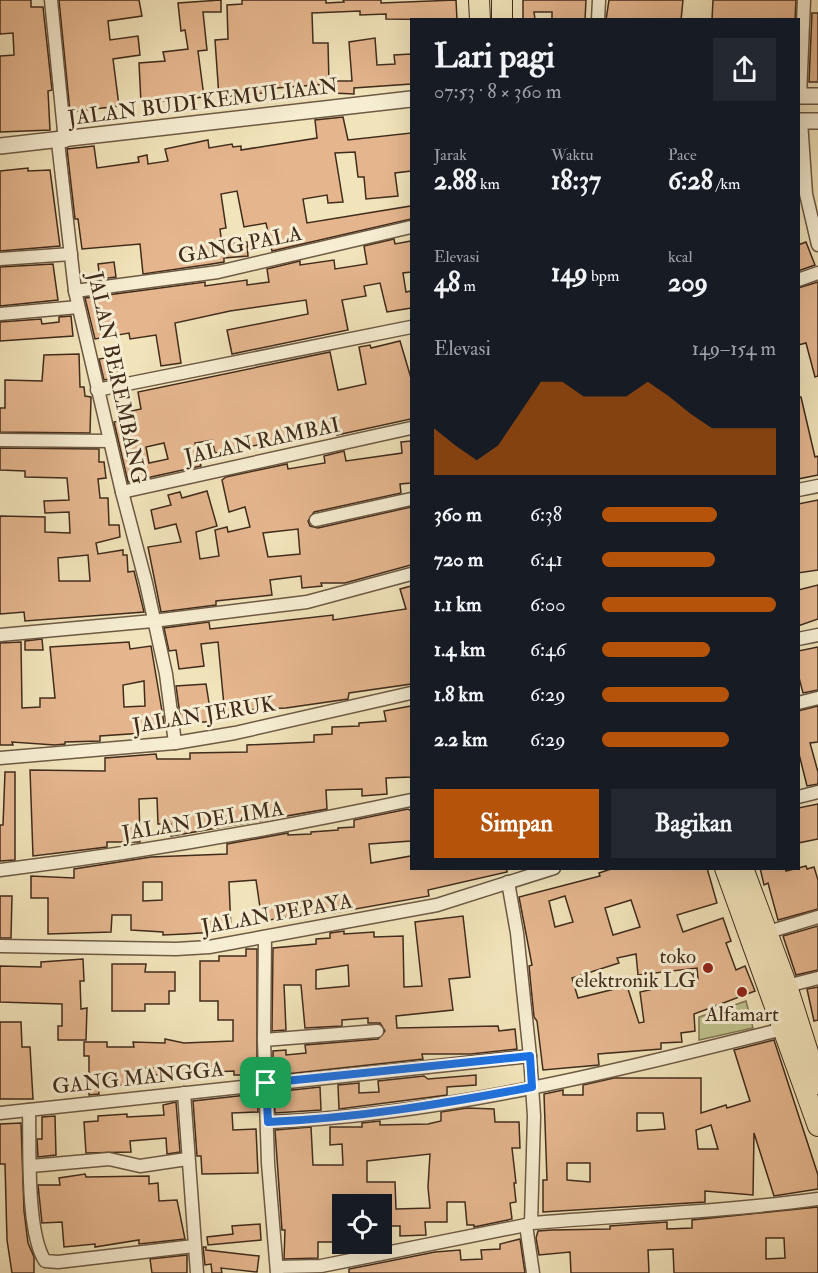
<!DOCTYPE html>
<html lang="id">
<meta charset="utf-8">
<style>
:root{--surface:#171b24;--page:#242831;--text:#f1f3f6;--muted:#9ea1a6;--accent:#b45309}
body{margin:0;font-family:"IM FELL Double Pica",serif;background:var(--page);color:var(--text);height:100vh;display:flex;flex-direction:column;font-size:22px;white-space:nowrap}
*{box-sizing:border-box;margin:0}
p{font-size:20px;color:var(--muted)}
.icon{flex:none;width:33px;height:33px;fill:none;stroke:currentColor;stroke-width:2;stroke-linecap:round;stroke-linejoin:round}
.map{position:relative;flex:1;overflow:hidden}
.details{position:absolute;left:410px;top:18px;width:390px;height:852px;display:flex;flex-direction:column;background:var(--surface);border-radius:0px;box-shadow:0 6px 24px #0002}
.details>*{flex:none}
.tools{position:absolute;left:332px;top:1194px;display:grid;gap:12px}
.tools a{display:grid;place-items:center;width:60px;height:60px;border-radius:0px;background:var(--surface);box-shadow:0 6px 24px #0002;font-size:30px}
.pin{position:absolute;display:grid;place-items:center;width:51px;height:51px;color:#fff;margin:-26px;border-radius:12px;box-shadow:0 3px 9px #0006}
.round{display:grid;place-items:center;flex:none;width:63px;height:63px;border-radius:0px;background:var(--page)}
.summary{display:flex;align-items:center;justify-content:space-between;height:102px;padding:0 24px}
h1{font-size:33px;font-weight:700;line-height:45px}
.figures{display:grid;grid-template-columns:repeat(3,1fr);gap:9px;height:102px;padding:6px 24px}
.figures div{display:grid;align-content:center}
.figures b{font-size:26px;font-weight:700}
.figures small{font-size:16px;font-weight:400}
.figures p{font-size:16px}
.chart{height:168px;padding:12px 24px}
.chart p{display:flex;justify-content:space-between}
.chart svg{width:100%;height:108px;margin-top:6px;fill:var(--accent);opacity:.7}
.primary-button{display:flex;gap:12px;margin-top:auto;padding:12px 24px}
.primary-button a{flex:1;height:69px;border-radius:0px;background:var(--accent);color:#fff;font-size:24px;font-weight:700;line-height:69px;text-align:center}
.primary-button a+a{background:var(--page);color:var(--text)}
ul{padding:0 24px;list-style:none;font-size:20px}
li{display:grid;grid-template-columns:96px 72px 1fr;align-items:center;height:45px}
li i{height:15px;border-radius:8px;background:var(--accent)}
.map>svg:first-child{display:block}
.green{fill:#bfc28c;stroke:#807754;stroke-width:1.5}
.building{fill:#e5b68e;stroke:#412c1c;stroke-width:1.5;fill-rule:evenodd}
.lines{fill:none;stroke-linecap:round;stroke-linejoin:round}
.minor-casing{stroke:#6d5a44;stroke-width:15}
.tertiary-casing{stroke:#6d5a44;stroke-width:18}
.primary-casing{stroke:#412c1c;stroke-width:22}
.minor{stroke:#f6edd2;stroke-width:12}
.tertiary{stroke:#f6edd2;stroke-width:15}
.primary{stroke:#f1e3ba;stroke-width:20}
.route-casing{stroke:#fff;stroke-width:12}
.route{stroke:#1a73e8;stroke-width:8}
.poi-dot{fill:#8f2418;stroke:#f6edd2;stroke-width:2}
.labels{text-anchor:middle;dominant-baseline:central;stroke-width:6;stroke-linejoin:round;paint-order:stroke}
.street-label{font-size:21px;fill:#412c1c;stroke:#f6edd2}
.poi-label{font-size:21px;fill:#412c1c;stroke:#f6edd2;text-anchor:end}
</style>
<div class="map">
<svg width="818" height="1273" viewBox="0 0 818 1273">
<rect width="100%" height="100%" fill="#f1e3ba"/>
<filter id="stains"><feTurbulence type="fractalNoise" baseFrequency=".00333" numOctaves="4"/><feColorMatrix values="0 0 0 0 .2 0 0 0 0 .09 0 0 0 0 .02 0 0 0 .5 -.17"/></filter>
<radialGradient id="worn" r=".72"><stop offset=".6" stop-color="#630" stop-opacity="0"/><stop offset="1" stop-color="#630" stop-opacity=".3"/></radialGradient>
<!-- green -->
<polygon class="green" points="746,1001 753,1028 699,1040 699,1017"/>
<!-- building -->
<g class="building">
<polygon points="0,0 31,0 31,7 43,7 52,90 48,91 50,130 0,132 0,56 14,55 13,33 0,34"/>
<polygon points="59,0 139,0 142,16 108,21 110,40 138,36 140,55 113,59 119,106 70,112"/>
<polygon points="221,0 221,12 203,12 207,50 198,51 204,97 141,103 139,63 165,61 163,52 188,49 185,30 181,31 178,3"/>
<polygon points="242,0 326,0 326,3 344,2 343,0 381,0 381,3 456,0 457,20 386,19 386,14 360,15 360,11 312,13 313,43 328,43 329,84 263,89 263,93 219,97 215,40 228,39 227,5 242,4"/>
<polygon points="523,0 586,0 585,20 552,20 552,12 534,12 535,19 523,19"/>
<polygon points="609,0 683,0 681,20 606,20"/>
<polygon points="713,0 796,0 795,20 712,20"/>
<polygon points="812,13 818,13 818,82 809,82"/>
<polygon points="375,38 377,65 395,64 394,55 411,54 411,84 354,88 354,94 333,93 332,81 352,81 349,42"/>
<polygon points="343,117 348,140 411,133 411,171 395,173 398,196 366,199 364,177 358,177 355,152 335,153 343,202 328,203 327,195 303,199 307,223 411,206 411,219 272,251 266,223 244,227 237,191 221,194 226,228 220,229 222,245 247,242 248,256 224,258 224,262 205,265 143,274 140,244 82,249 78,219 75,219 67,149 94,146 97,168 139,162 138,157 147,155 148,164 168,161 165,149 208,140 209,148 232,144 233,147 241,146 241,150 317,138 315,120"/>
<polygon points="28,168 28,171 50,170 60,246 0,251 0,171"/>
<polygon points="394,239 395,244 411,241 411,272 403,273 406,292 411,291 411,308 387,312 380,283 364,286 366,296 342,300 348,330 232,354 227,330 308,314 306,300 230,311 175,323 181,363 161,366 156,335 130,339 129,333 95,339 85,298 205,282 205,286 247,280 247,285 269,282 267,269 300,261 300,265 334,260 335,269 367,264 364,246"/>
<polygon points="806,242 815,265 798,271 798,245"/>
<polygon points="114,262 116,277 100,279 98,264"/>
<polygon points="53,264 58,300 0,306 0,267"/>
<polygon points="818,282 818,376 815,377 806,343 798,345 798,288"/>
<polygon points="71,316 73,336 0,341 0,322 41,319 42,324 59,322 59,317"/>
<path d="M400,341L411,378V419L337,435V430L215,453L212,440L195,443L201,466L128,482L114,422L124,420L122,413L141,409L138,392L330,352L338,390L366,384L359,347L370,345L371,348ZM164,443L168,459L149,463L146,447Z"/>
<polygon points="79,354 80,387 84,387 85,396 91,397 90,433 0,432 0,408 5,408 5,380 42,381 44,355"/>
<polygon points="121,355 126,376 104,380 99,359"/>
<polygon points="798,397 801,397 815,457 818,456 818,475 798,479"/>
<path d="M411,441V483L400,484L401,493L314,512L308,521L310,526L318,528L411,507V565L345,583H321L322,586L302,588L301,576L270,580L272,595L216,601V605L161,612L148,547L181,542L176,524L155,529L151,510L171,505L168,495L180,492L182,498L207,491L217,526L196,532L200,559L219,556L215,530L227,527L228,532L250,527L245,507L229,512L222,480L226,477L287,464L288,469L325,463L324,456L344,451L346,461L402,453L401,442ZM298,529L300,554L268,557L263,533Z"/>
<path d="M0,448L99,449V462H104L106,478L98,479L100,498H108L109,525H119L120,537L96,543L98,554L123,550V555H127L128,572L134,571L144,612L25,621L24,612L0,614V516L45,517V532L70,533L69,512L45,513L44,501L69,500L67,478L25,477V471L0,470ZM88,555L90,581H59L58,558Z"/>
<polygon points="818,500 818,570 798,573 798,504"/>
<polygon points="818,585 818,619 798,626 798,590"/>
<polygon points="411,586 411,684 349,693 348,699 286,708 243,710 244,714 225,716 218,642 201,644 204,666 179,669 176,650 169,651 164,628 209,622 210,629 333,615 333,620 406,609 400,589"/>
<polygon points="42,639 43,650 25,650 25,641"/>
<path d="M21,642L22,708L40,707V698H55L50,647L129,642L130,649L151,646L164,723L143,724L144,733L100,736V741L65,742V744L55,745L12,742L13,745H0V643ZM144,681L145,706L124,707L123,685Z"/>
<polygon points="818,647 818,690 803,693 798,674 798,651"/>
<polygon points="206,684 212,722 181,722 176,686"/>
<polygon points="411,706 411,777 386,778 387,794 362,796 362,789 326,790 327,809 171,836 171,824 158,824 157,798 139,799 140,842 107,842 107,847 33,856 30,770 105,771 105,758 156,754 157,759 190,759 190,753 247,752 247,745 314,742 314,735 332,734 332,727 359,726 359,723 386,721 384,711"/>
<polygon points="818,706 818,742 810,743 818,772 818,784 807,786 799,754 798,711"/>
<polygon points="5,772 15,772 15,860 0,861 0,825 3,825"/>
<polygon points="818,804 818,839 798,843 798,808"/>
<path d="M408,809L411,811V841L369,844L371,863L411,856V868H507V872L428,890L429,896L333,913L332,911L262,921L256,880L229,882L231,931L185,934L163,935V932L131,930V915H112L111,932L48,934V898H31V876L74,878V869L151,857L227,854V844L288,833V835L311,834V832L338,830V828L354,827V820ZM143,882H162V900L143,901Z"/>
<polygon points="806,866 807,869 814,867 818,880 818,909 778,920 768,883 764,885 760,868 785,868 786,871"/>
<path d="M614,868H707L717,903L677,915L683,932L723,918L731,941L726,943L736,970L745,966L755,991L694,1014L695,1031L681,1033L682,1042L661,1043V1049L598,1054L599,1065L543,1070L537,1021L534,1017L529,966L532,965L519,897L600,876L599,873ZM565,896L573,922L555,927L549,901ZM631,900L640,927L613,935L605,908ZM636,954L638,975L697,968L698,979L640,992L644,1022L639,1023L627,986L578,998L572,978L619,963L617,958Z"/>
<polygon points="0,896 12,896 11,938 0,938"/>
<path d="M463,916L470,977L449,979L453,1010L396,1016L397,1028L498,1026L499,1031L515,1029L517,1049L471,1054H422L423,1059L277,1075L276,1070H273V1051L286,1050V1055L306,1053L305,1045L378,1039L385,1031L380,1023H368V1018L342,1020V1026L305,1028L301,985H284L286,1030L272,1031L273,948L316,944V939L330,938V933L344,931V934L374,932V937L403,936L404,987L422,986L415,922ZM348,965L349,986L316,989V970Z"/>
<polygon points="818,926 818,970 796,975 783,936"/>
<polygon points="246,949 257,949 257,1075 234,1075 234,1071 153,1075 153,1068 135,1069 135,1085 117,1085 117,1078 97,1078 99,1094 89,1095 89,1056 84,1056 84,1042 107,1042 107,1047 134,1047 133,1042 165,1043 165,1039 184,1043 233,1041 233,1020 218,1020 218,1001 200,1001 200,961 219,961 219,956 246,956"/>
<polygon points="83,959 84,981 80,981 81,1009 87,1008 86,1040 58,1040 58,1026 62,1026 62,1004 0,1002 0,966 41,967 41,962"/>
<polygon points="112,964 146,964 145,972 175,972 175,991 169,991 169,1004 145,1004 145,1011 112,1011"/>
<polygon points="818,987 818,1020 814,1021 807,989"/>
<polygon points="0,1022 21,1022 22,1047 30,1047 33,1099 0,1099"/>
<path d="M774,1040L818,1175V1189L774,1196L754,1133L753,1195L705,1191V1202L543,1212V1180H547L544,1094L563,1090V1095H583V1085L614,1078H701V1113L726,1105L727,1108L750,1101L734,1050ZM637,1113H663L665,1129L637,1131ZM711,1125L718,1149H698L696,1130ZM567,1163H590V1182L567,1180Z"/>
<polygon points="476,1075 476,1085 447,1087 447,1095 339,1109 338,1085 359,1083 359,1093 379,1092 378,1081 424,1076 428,1079"/>
<polygon points="320,1087 321,1110 275,1113 274,1092"/>
<polygon points="257,1094 258,1112 232,1113 233,1130 256,1129 258,1173 202,1174 201,1156 197,1156 193,1101"/>
<polygon points="176,1102 180,1152 167,1154 166,1138 130,1141 131,1152 86,1153 84,1122 98,1121 98,1116 112,1115 127,1114 127,1117 164,1115 163,1105"/>
<path d="M467,1108L494,1109L495,1122H519L520,1148H512L516,1183H514L516,1202L510,1203L512,1219L474,1227V1225H467L465,1202H447V1222H425L426,1235L400,1236V1226H381V1204H342V1242H318V1258L284,1259L285,1230H282L275,1130L311,1127L313,1165H343L342,1144L330,1145V1127H362V1123L380,1121V1125L428,1124L441,1121V1112ZM430,1154L428,1187L430,1208L396,1209L395,1182H367V1161Z"/>
<polygon points="55,1116 56,1155 38,1157 37,1139 42,1139 42,1117"/>
<polygon points="21,1123 24,1211 28,1243 34,1257 34,1273 12,1273 7,1240 5,1164 0,1164 0,1124"/>
<polygon points="85,1174 86,1177 149,1176 149,1184 158,1183 159,1201 177,1200 185,1239 139,1244 139,1240 95,1247 95,1244 64,1247 62,1222 42,1223 38,1185 60,1185 59,1178"/>
<path d="M818,1207V1273H674L673,1249L648,1250L649,1273H571L570,1252L539,1255L536,1238L538,1231L552,1230L610,1229V1226L667,1222V1229L692,1228V1220ZM766,1238H784L785,1258L766,1259Z"/>
<polygon points="260,1224 261,1240 208,1245 207,1237 233,1234 232,1226"/>
<polygon points="520,1239 525,1273 349,1273 349,1269 435,1252 460,1250 461,1260 482,1259 481,1250 500,1249 500,1244"/>
<polygon points="203,1247 206,1247 206,1250 259,1256 257,1272 221,1268 222,1273 212,1273 211,1264 205,1265"/>
<polygon points="187,1255 187,1273 152,1273 150,1259"/>
</g>
<g class="lines">
<defs>
<g id="minor">
<polyline points="51,0 65,141"/>
<polyline points="598,20 599,0"/>
<polyline points="800,96 804,0"/>
<polyline points="801,121 806,194 818,245"/>
<polyline points="58,142 75,291 122,492 146,583 166,674 175,743"/>
<polyline points="0,259 71,254"/>
<polyline points="798,280 818,273"/>
<polyline points="75,291 218,272 411,227"/>
<polyline points="0,314 78,307"/>
<polyline points="97,390 411,327"/>
<polyline points="0,440 110,441"/>
<polyline points="798,490 818,486"/>
<polyline points="122,492 411,428"/>
<polyline points="316,520 411,499"/>
<polyline points="0,635 153,621 307,602 411,574"/>
<polyline points="798,639 818,635"/>
<polyline points="798,703 818,698"/>
<polyline points="0,758 175,743 235,733 411,693"/>
<polyline points="798,797 818,792"/>
<path d="M0,870C138,853 275,829 411,800"/>
<polyline points="508,882 517,933 530,1056 534,1116 531,1223 526,1225 533,1273"/>
<polyline points="765,933 818,917"/>
<polyline points="265,937 264,1040 268,1163 277,1273"/>
<polyline points="0,946 176,949 209,947 437,905 554,868"/>
<polyline points="787,986 818,978"/>
<polyline points="264,1040 377,1031"/>
<polyline points="184,1093 197,1273"/>
<path d="M29,1110C30,1146 26,1232 45,1261L58,1262L194,1246"/>
<polyline points="0,1113 530,1056"/>
<path d="M268,1122C443,1115 614,1071 783,1029"/>
<polyline points="31,1166 109,1159 140,1166 187,1159"/>
<path d="M531,1223C627,1215 722,1212 818,1199"/>
<polyline points="277,1267 321,1266 526,1225"/>
</g>
<g id="tertiary">
<polyline points="798,96 818,96"/>
<polyline points="798,121 818,121"/>
<polyline points="0,146 411,99"/>
</g>
<g id="primary">
<polyline points="479,0 480,20"/>
<polyline points="502,0 502,20"/>
<polyline points="725,868 818,1126"/>
<polyline points="743,868 787,986 818,1084"/>
</g>
</defs>
<!-- minor casing -->
<use href="#minor" class="minor-casing"/>
<!-- tertiary casing -->
<use href="#tertiary" class="tertiary-casing"/>
<!-- primary casing -->
<use href="#primary" class="primary-casing"/>
<!-- minor -->
<use href="#minor" class="minor"/>
<!-- tertiary -->
<use href="#tertiary" class="tertiary"/>
<!-- primary -->
<use href="#primary" class="primary"/>
</g>
<g class="lines">
<defs>
<path id="route" d="M530,1056L532,1087C444,1104 357,1118 268,1122L266,1083Z"/>
</defs>
<!-- route casing -->
<use href="#route" class="route-casing"/>
<!-- route -->
<use href="#route" class="route"/>
</g>
<!-- markers -->
<g class="poi-dot">
<circle cx="708" cy="968" r="6"/>
<circle cx="742" cy="992" r="6"/>
</g>
<g class="labels">
<!-- street labels -->
<g class="street-label">
<text transform="translate(203 102) rotate(-7)">JALAN BUDI KEMULIAAN</text>
<text transform="translate(240 245) rotate(-11)">GANG PALA</text>
<text transform="translate(117 378) rotate(78)">JALAN BEREMBANG</text>
<text transform="translate(262 441) rotate(-12)">JALAN RAMBAI</text>
<text transform="translate(204 715) rotate(-9)">JALAN JERUK</text>
<text transform="translate(203 821) rotate(-9)">JALAN DELIMA</text>
<text transform="translate(277 914) rotate(-10)">JALAN PEPAYA</text>
<text transform="translate(138 1078) rotate(-6)">GANG MANGGA</text>
</g>
<!-- poi labels -->
<g class="poi-label">
<text x="696" y="956">toko<tspan x="696" dy="24">elektronik LG</tspan></text>
<text x="742" y="1014" text-anchor="middle">Alfamart</text>
</g>
</g>
<rect width="100%" height="100%" filter="url(#stains)"/>
<rect width="100%" height="100%" fill="url(#worn)"/>
</svg>
<div class="tools">
<a><svg class="icon" aria-label="locate" viewBox="0 0 24 24"><circle cx="12" cy="12" r="6"/><path d="M12 2v4M12 18v4M2 12h4M18 12h4"/></svg></a>
</div>
<div class="pin" style="left:266px;top:1083px;background:#1e9e55"><svg class="icon" aria-label="arrive" viewBox="0 0 24 24"><path d="M6 21V4h12l-3 4 3 4H6"/></svg></div>
<section class="details">
<div class="summary"><div><h1>Lari pagi</h1><p>07:53 · 8 × 360 m</p></div><a class="round"><svg class="icon" aria-label="share" viewBox="0 0 24 24"><path d="M12 15V3M7 8l5-5 5 5M5 13v7h14v-7"/></svg></a></div>
<div class="figures">
<div><p>Jarak</p><b>2.88<small> km</small></b></div>
<div><p>Waktu</p><b>18:37</b></div>
<div><p>Pace</p><b>6:28<small> /km</small></b></div>
</div>
<div class="figures">
<div><p>Elevasi</p><b>48<small> m</small></b></div>
<div><b>149<small> bpm</small></b></div>
<div><p>kcal</p><b>209</b></div>
</div>
<div class="chart"><p><span>Elevasi</span>149–154 m</p>
<svg viewBox="0 0 160 44" preserveAspectRatio="none"><path d="M0 44V25L10 32L20 38L30 32L40 19L50 6L60 6L70 12L80 12L90 12L100 6L110 12L120 19L130 25L140 25L150 25L160 25V44z"/></svg>
</div>
<ul>
<li><b>360 m</b>6:38<i style="width:66%"></i></li>
<li><b>720 m</b>6:41<i style="width:65%"></i></li>
<li><b>1.1 km</b>6:00<i style="width:100%"></i></li>
<li><b>1.4 km</b>6:46<i style="width:62%"></i></li>
<li><b>1.8 km</b>6:29<i style="width:73%"></i></li>
<li><b>2.2 km</b>6:29<i style="width:73%"></i></li>
</ul>
<div class="primary-button"><a>Simpan</a><a>Bagikan</a></div>
</section>
</div>
